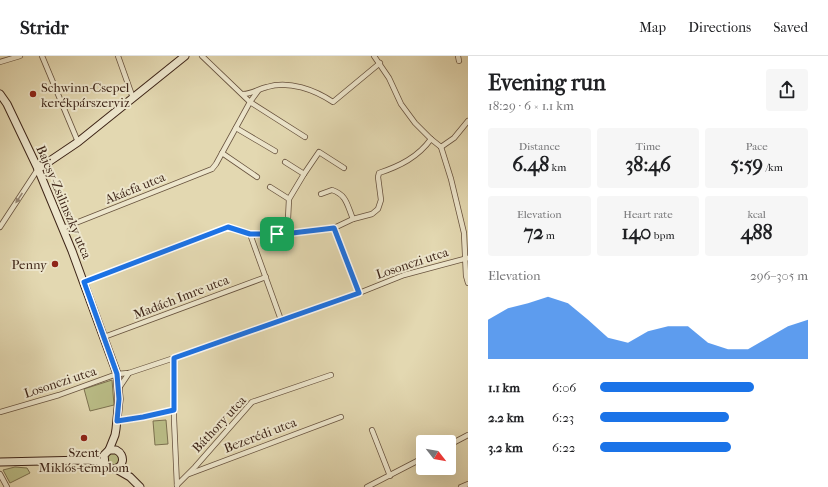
<!DOCTYPE html>
<meta charset="utf-8">
<style>
:root{--surface:#fff;--page:#f6f6f6;--text:#202124;--muted:#757577;--line:#e0e0e0;--accent:#1a73e8}
body{margin:0;font-family:"IM FELL French Canon",serif;background:var(--page);color:var(--text);height:100vh;display:flex;flex-direction:column;font-size:15px;white-space:nowrap}
*{box-sizing:border-box;margin:0}
p{font-size:13px;color:var(--muted)}
.icon{flex:none;width:22px;height:22px;fill:none;stroke:currentColor;stroke-width:2;stroke-linecap:round;stroke-linejoin:round}
.map{position:relative;flex:1;overflow:hidden}
.sheet{display:flex;flex-direction:column;background:var(--surface);width:360px}
.sheet>*{flex:none}
.needle{width:26px;rotate:121deg}
.tools{position:absolute;left:416px;top:379px;display:grid;gap:8px}
.tools a{display:grid;place-items:center;width:40px;height:40px;border-radius:4px;background:var(--surface);box-shadow:0 4px 16px #0002;font-size:20px}
.pin{position:absolute;display:grid;place-items:center;width:34px;height:34px;color:#fff;margin:-17px;border-radius:8px;box-shadow:0 2px 6px #0006}
.round{display:grid;place-items:center;flex:none;width:42px;height:42px;border-radius:4px;background:var(--page)}
.summary{display:flex;align-items:center;justify-content:space-between;height:68px;padding:0 20px}
h1{font-size:22px;font-weight:700;line-height:30px}
.figures{display:grid;grid-template-columns:repeat(3,1fr);gap:6px;height:68px;padding:4px 20px}
.figures div{display:grid;align-content:center;border-radius:4px;background:var(--page);text-align:center}
.figures b{font-size:20px;font-weight:700}
.figures small{font-size:11px;font-weight:400}
.figures p{font-size:11px}
.chart{height:112px;padding:8px 20px}
.chart p{display:flex;justify-content:space-between}
.chart svg{width:100%;height:72px;margin-top:4px;fill:var(--accent);opacity:.7}
ul{padding:0 20px;list-style:none;font-size:13px}
li{display:grid;grid-template-columns:64px 48px 1fr;align-items:center;height:30px}
li i{height:10px;border-radius:5px;background:var(--accent)}
header{display:flex;align-items:center;gap:24px;box-sizing:border-box;height:56px;padding:0 20px;background:var(--surface);border-bottom:1px solid var(--line)}
header strong{font-size:19px}
nav{display:flex;gap:22px;margin-inline-start:auto;font-size:14px}
main{display:flex;flex:1;min-height:0}
.map>svg:first-child{display:block}
.green{fill:#babd87;stroke:#7c7150}
.lines{fill:none;stroke-linecap:round;stroke-linejoin:round}
.street-casing{stroke:#67523e;stroke-width:6}
.secondary-casing{stroke:#3e2518;stroke-width:9}
.street{stroke:#ede6cc;stroke-width:4.5}
.secondary{stroke:#ede6cc;stroke-width:7}
.oneway{fill:#968672}
.route-casing{stroke:#fff;stroke-width:8}
.route{stroke:#1a73e8;stroke-width:5}
.poi-dot{fill:#8f2418;stroke:#ede6cc;stroke-width:1.5}
.labels{text-anchor:middle;dominant-baseline:central;stroke-width:4;stroke-linejoin:round;paint-order:stroke}
.poi-label{font-size:13px;fill:#3e2518;stroke:#ede6cc;text-anchor:start}
.street-label{font-size:13px;fill:#3e2518;stroke:#ede6cc}
</style>
<header>
<strong>Stridr</strong>
<nav><a>Map</a><a>Directions</a><a>Saved</a></nav>
</header>
<main>
<div class="map">
<svg width="468" height="431" viewBox="0 0 468 431">
<rect width="100%" height="100%" fill="#e3d8b1"/>
<filter id="stains"><feTurbulence type="fractalNoise" baseFrequency=".005" numOctaves="4"/><feColorMatrix values="0 0 0 0 .2 0 0 0 0 .09 0 0 0 0 .02 0 0 0 .5 -.17"/></filter>
<radialGradient id="worn" r=".72"><stop offset=".6" stop-color="#630" stop-opacity="0"/><stop offset="1" stop-color="#630" stop-opacity=".3"/></radialGradient>
<!-- green -->
<g class="green">
<polygon points="112,324 114,349 90,355 84,333"/>
<polygon points="166,364 168,388 155,389 153,365"/>
<polygon points="111,396 119,398 119,407 114,410 108,407 106,401"/>
<polygon points="15,411 27,412 30,417 10,427 3,414"/>
</g>
<g class="lines">
<defs>
<g id="street">
<polyline points="42,0 78,86"/>
<polyline points="118,0 133,42"/>
<polyline points="202,0 250,46 305,81"/>
<polyline points="374,0 389,22 401,48 415,67 431,83 441,91 451,123 464,177 466,220 468,227"/>
<polyline points="458,0 459,5"/>
<polyline points="0,6 20,0"/>
<path d="M243,38C252,38 258,33 267,31C289,24 315,34 333,46L380,7"/>
<polyline points="236,72 275,95"/>
<polyline points="441,91 454,82 468,65"/>
<polyline points="222,97 257,121"/>
<polyline points="304,118 319,96 344,112"/>
<polyline points="270,131 289,143"/>
<path d="M321,138L332,134C347,139 347,149 353,163"/>
<polyline points="0,171 38,113"/>
<polyline points="63,172 212,113 216,108 250,46 258,35"/>
<polyline points="334,172 359,237"/>
<polyline points="250,178 281,264"/>
<polyline points="277,178 288,163 289,143 304,118 285,106"/>
<path d="M84,226L228,171L250,178H284L334,172L353,163L372,158L378,153L381,144L378,121L379,117C400,110 418,101 431,83"/>
<polyline points="104,281 266,221"/>
<polyline points="174,302 174,363 177,430"/>
<polyline points="119,332 129,317"/>
<polyline points="0,356 59,339 117,318 129,317 213,289 359,237 404,219 468,202"/>
<polyline points="117,365 143,361 175,354"/>
<polyline points="372,374 390,420"/>
<polyline points="449,389 468,379"/>
<polyline points="0,418 7,431"/>
<polyline points="189,418 341,361"/>
<polyline points="177,429 195,411 252,346 331,319"/>
<polyline points="367,431 423,402"/>
<polyline points="461,431 468,428"/>
</g>
<g id="secondary">
<polyline points="0,38 7,48 38,113 72,195 117,318 119,343 116,373 115,379 109,394"/>
<polyline points="38,113 78,86 185,0"/>
<path d="M0,406L86,404L98,405L113,413C124,412 126,399 116,394H109L104,399L105,408"/>
<polyline points="116,413 130,421 140,431"/>
</g>
</defs>
<!-- street casing -->
<use href="#street" class="street-casing"/>
<!-- secondary casing -->
<use href="#secondary" class="secondary-casing"/>
<!-- street -->
<use href="#street" class="street"/>
<!-- secondary -->
<use href="#secondary" class="secondary"/>
</g>
<!-- one-way arrows -->
<defs><path id="oneway-solid" d="M-6-.8H1V-3.2L6.5 0L1 3.2V.8H-6Z"/></defs>
<use class="oneway" href="#oneway-solid" transform="translate(19 142) rotate(124)"/>
<g class="lines">
<defs>
<polygon id="route" points="228,171 250,178 284,178 334,172 359,237 174,302 174,354 143,361 117,365 119,343 117,318 84,226"/>
</defs>
<!-- route casing -->
<use href="#route" class="route-casing"/>
<!-- route -->
<use href="#route" class="route"/>
</g>
<!-- markers -->
<g class="poi-dot">
<circle cx="33" cy="38" r="4"/>
<circle cx="55" cy="208" r="4"/>
<circle cx="84" cy="382" r="4"/>
</g>
<g class="labels">
<!-- poi labels -->
<g class="poi-label">
<text x="41" y="31">Schwinn-Csepel<tspan x="41" dy="15">kerékpárszerviz</tspan></text>
<text x="47" y="208" text-anchor="end">Penny</text>
<text x="84" y="396" text-anchor="middle">Szent<tspan x="84" dy="15">Miklós-templom</tspan></text>
</g>
<!-- street labels -->
<g class="street-label">
<text transform="translate(135 132) rotate(-22)">Akácfa utca</text>
<text transform="translate(64 146) rotate(67)">Bajcsy-Zsilinszky utca</text>
<text transform="translate(412 207) rotate(-18)">Losonczi utca</text>
<text transform="translate(181 241) rotate(-21)">Madách Imre utca</text>
<text transform="translate(60 326) rotate(-18)">Losonczi utca</text>
<text transform="translate(219 368) rotate(-47)">Báthory utca</text>
<text transform="translate(260 379) rotate(-21)">Bezerédi utca</text>
</g>
</g>
<rect width="100%" height="100%" filter="url(#stains)"/>
<rect width="100%" height="100%" fill="url(#worn)"/>
</svg>
<div class="tools">
<a><svg class="needle" viewBox="-14 -14 28 28"><path d="M0-13l5 13h-10z" fill="#e53935"/><path d="M0 13l5-13h-10z" fill="#757577"/></svg></a>
</div>
<div class="pin" style="left:277px;top:178px;background:#1e9e55"><svg class="icon" aria-label="arrive" viewBox="0 0 24 24"><path d="M6 21V4h12l-3 4 3 4H6"/></svg></div>
</div>
<section class="sheet">
<div class="summary"><div><h1>Evening run</h1><p>18:29 · 6 × 1.1 km</p></div><a class="round"><svg class="icon" aria-label="share" viewBox="0 0 24 24"><path d="M12 15V3M7 8l5-5 5 5M5 13v7h14v-7"/></svg></a></div>
<div class="figures">
<div><p>Distance</p><b>6.48<small> km</small></b></div>
<div><p>Time</p><b>38:46</b></div>
<div><p>Pace</p><b>5:59<small> /km</small></b></div>
</div>
<div class="figures">
<div><p>Elevation</p><b>72<small> m</small></b></div>
<div><p>Heart rate</p><b>140<small> bpm</small></b></div>
<div><p>kcal</p><b>488</b></div>
</div>
<div class="chart"><p><span>Elevation</span>296–305 m</p>
<svg viewBox="0 0 160 44" preserveAspectRatio="none"><path d="M0 44V20L10 13L20 10L30 6L40 10L50 20L60 31L70 34L80 27L90 24L100 24L110 34L120 38L130 38L140 31L150 24L160 20V44z"/></svg>
</div>
<ul>
<li><b>1.1 km</b>6:06<i style="width:74%"></i></li>
<li><b>2.2 km</b>6:23<i style="width:62%"></i></li>
<li><b>3.2 km</b>6:22<i style="width:63%"></i></li>
</ul>
</section>
</main>
